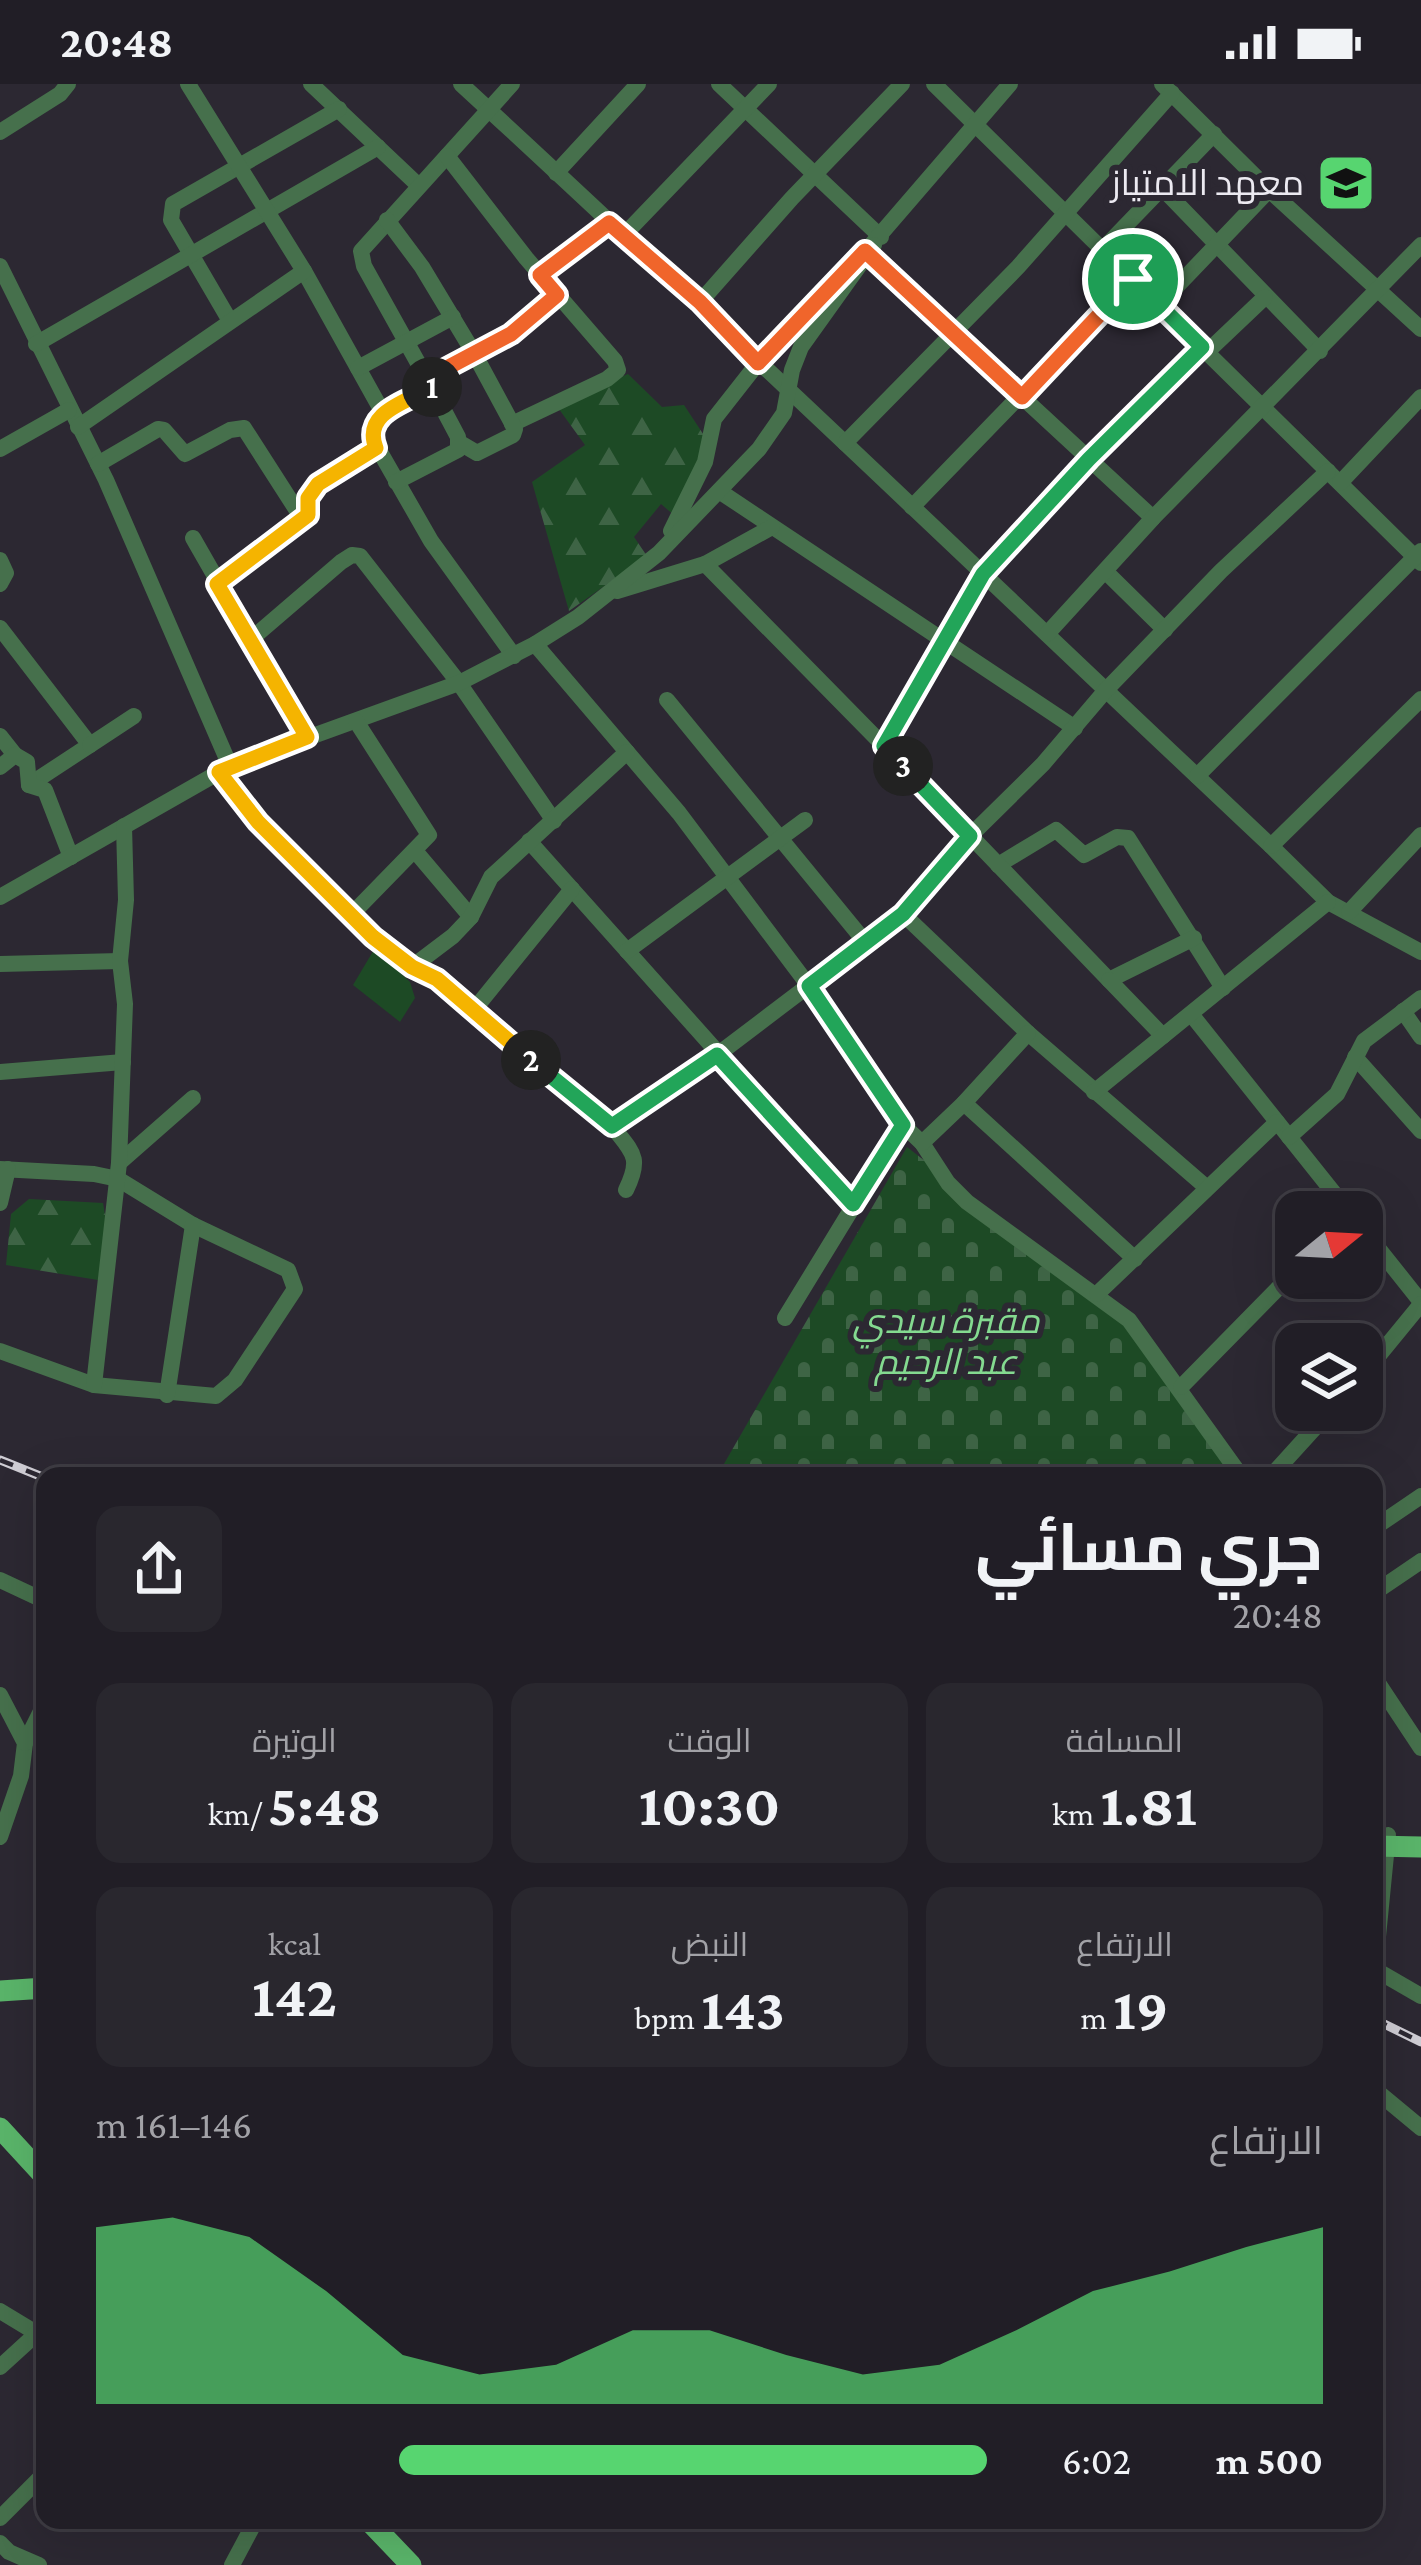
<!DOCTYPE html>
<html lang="ar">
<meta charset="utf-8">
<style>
:root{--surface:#211e26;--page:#29272e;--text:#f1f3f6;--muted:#a2a2a7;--line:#3e3c43;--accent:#57d570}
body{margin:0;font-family:"Crimson Pro",Cairo,serif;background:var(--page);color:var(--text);direction:rtl;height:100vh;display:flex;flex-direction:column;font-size:45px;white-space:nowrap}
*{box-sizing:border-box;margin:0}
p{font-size:39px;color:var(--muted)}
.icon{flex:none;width:66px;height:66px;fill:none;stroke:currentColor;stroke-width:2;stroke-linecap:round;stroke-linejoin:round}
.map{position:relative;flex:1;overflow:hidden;direction:ltr}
.side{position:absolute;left:36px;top:1383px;width:1347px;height:1062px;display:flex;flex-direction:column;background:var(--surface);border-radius:24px;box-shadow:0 12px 48px #0002,0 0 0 3px var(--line);direction:rtl}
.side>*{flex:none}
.needle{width:78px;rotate:72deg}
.controls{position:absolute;left:1275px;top:1107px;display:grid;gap:24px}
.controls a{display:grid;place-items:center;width:108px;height:108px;border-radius:24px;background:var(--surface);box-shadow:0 12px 48px #0002,0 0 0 3px var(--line);font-size:60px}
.pin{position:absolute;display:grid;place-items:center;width:102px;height:102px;color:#fff;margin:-51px;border:6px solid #fff;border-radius:50%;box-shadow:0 3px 12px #0007}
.km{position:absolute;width:60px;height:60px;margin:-30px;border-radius:50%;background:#222;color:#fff;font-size:33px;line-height:60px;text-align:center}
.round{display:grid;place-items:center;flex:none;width:126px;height:126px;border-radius:24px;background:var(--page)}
.headline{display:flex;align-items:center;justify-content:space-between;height:204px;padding:0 60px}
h1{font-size:66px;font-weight:700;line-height:90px}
.stats{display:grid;grid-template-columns:repeat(3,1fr);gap:18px;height:204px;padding:12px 60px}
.stats div{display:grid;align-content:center;border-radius:24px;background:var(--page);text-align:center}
.stats b{font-size:60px;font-weight:700}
.stats small{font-size:33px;font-weight:400}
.stats p{font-size:33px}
.chart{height:336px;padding:24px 60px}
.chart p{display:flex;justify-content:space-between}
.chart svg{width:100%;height:216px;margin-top:12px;fill:var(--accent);opacity:.7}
ul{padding:0 60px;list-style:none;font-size:39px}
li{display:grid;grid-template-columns:192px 144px 1fr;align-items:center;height:90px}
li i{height:30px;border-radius:15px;background:var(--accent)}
.status{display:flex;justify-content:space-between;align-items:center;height:84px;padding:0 60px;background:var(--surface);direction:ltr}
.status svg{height:33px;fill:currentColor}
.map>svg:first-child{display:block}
.forest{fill:url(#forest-firs)}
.cemetery{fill:url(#cemetery-stones)}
.green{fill:#1d4a25}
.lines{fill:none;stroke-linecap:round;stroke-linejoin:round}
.minor{stroke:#46704c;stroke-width:16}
.major{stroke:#5ab56a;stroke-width:21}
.rail-casing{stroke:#cfcdd4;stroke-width:9}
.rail{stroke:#2c2832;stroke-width:4.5;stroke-dasharray:14;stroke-linecap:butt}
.split-1-casing{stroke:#fff;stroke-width:24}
.split-2-casing{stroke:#fff;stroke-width:24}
.split-3-casing{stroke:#fff;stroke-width:24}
.split-4-casing{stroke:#fff;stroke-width:24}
.split-1{stroke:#f0652b;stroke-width:15}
.split-2{stroke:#f5b400;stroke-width:15}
.split-3{stroke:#22a559;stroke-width:15}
.split-4{stroke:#22a559;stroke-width:15}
.labels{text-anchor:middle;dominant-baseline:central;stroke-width:12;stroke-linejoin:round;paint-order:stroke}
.poi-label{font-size:36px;fill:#eceaf1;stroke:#2c2832;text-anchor:end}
.park-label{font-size:36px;font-style:italic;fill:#84da90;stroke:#2c2832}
</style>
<div class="status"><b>20:48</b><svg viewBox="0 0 49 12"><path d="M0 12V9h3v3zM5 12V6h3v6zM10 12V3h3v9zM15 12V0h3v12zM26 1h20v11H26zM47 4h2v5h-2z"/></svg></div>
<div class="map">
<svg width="1421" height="2481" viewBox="0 0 1421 2481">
<defs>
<pattern id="forest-firs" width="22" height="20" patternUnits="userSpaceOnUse" patternTransform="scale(3)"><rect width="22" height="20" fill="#1d4a25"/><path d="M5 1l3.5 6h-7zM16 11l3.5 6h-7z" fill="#3e6445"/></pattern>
<pattern id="cemetery-stones" width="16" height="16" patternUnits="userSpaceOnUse" patternTransform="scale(3)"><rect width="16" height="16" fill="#1d4a25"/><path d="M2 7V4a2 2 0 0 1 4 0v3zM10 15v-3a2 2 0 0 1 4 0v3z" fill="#3e6445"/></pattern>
</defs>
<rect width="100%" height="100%" fill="#2c2832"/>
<!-- forest -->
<g class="forest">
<polygon points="628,290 662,323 684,321 711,362 675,432 661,420 634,453 647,472 569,527 532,398 585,361 556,321"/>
<polygon points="29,1115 103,1119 107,1143 98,1196 6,1181 11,1130"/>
</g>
<!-- cemetery -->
<polygon class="cemetery" points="907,1063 1129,1236 1236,1392 717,1392"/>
<!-- green -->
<polygon class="green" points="375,864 410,898 415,914 400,938 353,901"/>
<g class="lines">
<!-- minor -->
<g class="minor">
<polyline points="311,0 418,101"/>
<path d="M461,0C734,251 1001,508 1271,762L1328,818L1421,868"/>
<polyline points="512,0 361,167 364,182 432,304 383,329 372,354 431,457 514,572"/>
<polyline points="719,0 881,153"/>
<polyline points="934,0 1421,479"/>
<polyline points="1162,0 1269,106 1421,245"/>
<polyline points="0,48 60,10 68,0"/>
<polyline points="447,72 526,174 615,277 618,286 607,295 512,340"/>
<polyline points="556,89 638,0"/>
<polyline points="1162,104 1320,267"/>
<polyline points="387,136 422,183 475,271 519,245 557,211"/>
<polyline points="623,152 769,0"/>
<polyline points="1103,165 1214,50"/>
<polyline points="866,167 1010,0"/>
<polyline points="865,168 1153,434"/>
<polyline points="0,182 106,396 230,682"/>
<polyline points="304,187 383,329"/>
<polyline points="540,191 609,139"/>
<polyline points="700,218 792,114 902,0"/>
<polyline points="1159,221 1269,106"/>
<polyline points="230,237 171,136 173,120 339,25"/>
<polyline points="36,260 378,63"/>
<polyline points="1207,268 1265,213"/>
<polyline points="358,284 453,233"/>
<polyline points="428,294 475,271 515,345 513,351 477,369 460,359"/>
<polyline points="78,343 304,187 188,0"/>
<polyline points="845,359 1018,183 1172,9"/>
<polyline points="0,365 69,326"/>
<polyline points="98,380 158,345 164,346 185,370 230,346 244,344 303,436"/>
<polyline points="396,398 458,366 458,353 432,304"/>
<polyline points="1340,399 1421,313"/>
<polyline points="719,407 1075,644"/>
<polyline points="912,423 1133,195"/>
<polyline points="671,447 705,378 714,335 758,279 836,199"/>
<polyline points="193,454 307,653"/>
<polyline points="0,476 6,489 0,500"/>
<polyline points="705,480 772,443"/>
<polyline points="1105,487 1165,546"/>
<polyline points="217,500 308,431 308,414 318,400 377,365"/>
<polyline points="617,507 705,480 884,662"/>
<polyline points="0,544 90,661 29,701"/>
<polyline points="1047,550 1153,434 1421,161"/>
<polyline points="249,557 341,478 352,471 360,472 459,599 554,737"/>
<polyline points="535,560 679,729 809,902 903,1041 922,1059 948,1099 967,1118 1129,1236 1241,1392"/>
<polyline points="667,616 866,859"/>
<polyline points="0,652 15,671"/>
<polyline points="90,661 134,632"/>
<polyline points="0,683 15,671 27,678 29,701 45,706 71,773"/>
<path d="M219,688C250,729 285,764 321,800C357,835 389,875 437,895L612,1042"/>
<polyline points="1197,692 1421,467"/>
<polyline points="529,757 853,1120"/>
<polyline points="1271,762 1421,615"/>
<polyline points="416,768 471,833"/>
<polyline points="998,781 1056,746 1084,771 1117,753 1128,754 1223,904"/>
<polyline points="0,813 230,682 459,599 535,560 578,533 659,469 759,365 784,329 792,286 801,263 874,161"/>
<polyline points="1349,828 1421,751"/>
<polyline points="903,830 1028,949 1206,1103"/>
<polyline points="351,831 429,751 356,637"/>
<polyline points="1194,854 1109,896 884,662 983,490 1089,375 1202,263"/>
<polyline points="627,867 805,736"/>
<polyline points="0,880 120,877"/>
<polyline points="412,883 453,852 471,833 491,793 627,668"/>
<polyline points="1109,896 1163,952"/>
<polyline points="473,927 572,805"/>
<polyline points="1403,927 1421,953"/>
<polyline points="1191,930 1349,1128"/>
<polyline points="1355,973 1421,1047"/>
<polyline points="0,988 123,978"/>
<polyline points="1094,1008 1328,818"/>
<polyline points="964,1019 1135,1175"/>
<polyline points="1289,1053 1337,1010 1364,957 1421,914"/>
<polyline points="922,1059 964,1019 1028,949"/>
<polyline points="119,1079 193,1014"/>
<polyline points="0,1085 94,1090 118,1095 193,1141 288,1186 295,1205 235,1296 216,1312 94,1301 0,1267"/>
<path d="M626,1106C642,1073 633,1069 612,1042L717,971L903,830L970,752L1043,680L1106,606L1221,487L1328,387"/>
<polyline points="0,1119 8,1085"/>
<polyline points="1362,1144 1421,1218"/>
<polyline points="1097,1210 1277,1038"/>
<polyline points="785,1234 903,1041"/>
<polyline points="1362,1292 1421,1220"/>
<polyline points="94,1301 119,1079 125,920 120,877 126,816 124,742"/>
<polyline points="1181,1303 1296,1186"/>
<polyline points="167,1311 193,1141"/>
<polyline points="1271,1392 1331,1326"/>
<polyline points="1374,1444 1421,1412"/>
<polyline points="0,1496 45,1517"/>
<polyline points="1374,1509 1421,1477"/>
<polyline points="1374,1593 1421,1664"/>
<polyline points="0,1611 25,1659 21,1692 0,1753"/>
<polyline points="25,1659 45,1619"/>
<polyline points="1376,1886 1421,1912"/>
<polyline points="1374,1893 1388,1751"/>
<polyline points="1374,2005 1421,2044"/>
<polyline points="0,2227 38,2250"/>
<polyline points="0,2283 45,2242"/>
<polyline points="0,2434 45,2389"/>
<polyline points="0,2459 9,2468 39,2481"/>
<polyline points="232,2481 256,2436"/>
</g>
<!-- major -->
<g class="major">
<polyline points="1374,1762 1421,1763"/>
<polyline points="0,1907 45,1904"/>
<polyline points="0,2044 45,2093"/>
<polyline points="368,2436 411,2481"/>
</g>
<defs>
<g id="rail">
<polyline points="0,1376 45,1394"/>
<polyline points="1374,1935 1421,1958"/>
</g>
</defs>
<!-- rail casing -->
<use href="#rail" class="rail-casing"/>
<!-- rail -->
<use href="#rail" class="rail"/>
</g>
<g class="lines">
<defs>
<polyline id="split-1" points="432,303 428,294 511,250 557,211 540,191 609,139 700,218 758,279 865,167 1022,313 1133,195"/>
<path id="split-2" d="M432,303C411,317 361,327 376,364L318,400L308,414V431L217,500L307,653L219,688L258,738L373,853L412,883L437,895L531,976"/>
<polyline id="split-3" points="531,976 612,1042 717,971 853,1120 903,1041 809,902 903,830 970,752 903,682"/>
<polyline id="split-4" points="903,682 884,662 983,490 1089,375 1202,263 1133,195"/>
</defs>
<!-- split-1 casing -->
<use href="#split-1" class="split-1-casing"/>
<!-- split-2 casing -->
<use href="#split-2" class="split-2-casing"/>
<!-- split-3 casing -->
<use href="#split-3" class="split-3-casing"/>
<!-- split-4 casing -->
<use href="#split-4" class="split-4-casing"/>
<!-- split-1 -->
<use href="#split-1" class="split-1"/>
<!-- split-2 -->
<use href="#split-2" class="split-2"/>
<!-- split-3 -->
<use href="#split-3" class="split-3"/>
<!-- split-4 -->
<use href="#split-4" class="split-4"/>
</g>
<!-- icons -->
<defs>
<symbol id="school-square" viewBox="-11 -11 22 22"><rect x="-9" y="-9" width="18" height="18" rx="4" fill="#57d570" stroke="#2c2832"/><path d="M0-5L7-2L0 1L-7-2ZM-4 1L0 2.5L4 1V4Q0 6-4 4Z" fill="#111"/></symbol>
</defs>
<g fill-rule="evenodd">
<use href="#school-square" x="1313" y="66" width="66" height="66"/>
</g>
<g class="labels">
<!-- poi labels -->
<g class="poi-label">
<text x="1304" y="99">معهد الامتياز</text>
</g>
<!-- park labels -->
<g class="park-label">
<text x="946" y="1237">مقبرة سيدي<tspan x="946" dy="41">عبد الرحيم</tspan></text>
</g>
</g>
</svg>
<div class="controls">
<a><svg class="needle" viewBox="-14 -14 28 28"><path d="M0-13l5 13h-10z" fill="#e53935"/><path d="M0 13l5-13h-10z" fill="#a2a2a7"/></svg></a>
<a><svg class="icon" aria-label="layers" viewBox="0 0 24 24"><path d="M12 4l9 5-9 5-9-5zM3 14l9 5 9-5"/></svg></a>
</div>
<div class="pin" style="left:1133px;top:195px;background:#1e9e55"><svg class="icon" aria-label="arrive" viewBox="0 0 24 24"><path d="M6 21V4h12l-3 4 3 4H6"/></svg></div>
<b class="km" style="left:432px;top:303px">1</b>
<b class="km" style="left:531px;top:976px">2</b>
<b class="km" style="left:903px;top:682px">3</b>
<section class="side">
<div class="headline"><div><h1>جري مسائي</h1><p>20:48</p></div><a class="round"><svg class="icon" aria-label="share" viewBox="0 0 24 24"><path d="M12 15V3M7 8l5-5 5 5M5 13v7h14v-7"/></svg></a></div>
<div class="stats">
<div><p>المسافة</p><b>1.81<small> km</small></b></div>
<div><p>الوقت</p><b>10:30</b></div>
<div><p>الوتيرة</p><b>5:48<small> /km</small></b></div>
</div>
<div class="stats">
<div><p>الارتفاع</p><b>19<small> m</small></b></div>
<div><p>النبض</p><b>143<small> bpm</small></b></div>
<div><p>kcal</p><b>142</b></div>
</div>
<div class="chart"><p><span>الارتفاع</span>146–161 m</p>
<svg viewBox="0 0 160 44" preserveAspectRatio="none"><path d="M0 44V8L10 6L20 10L30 21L40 34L50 38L60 36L70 29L80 29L90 34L100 38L110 36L120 29L130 21L140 17L150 12L160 8V44z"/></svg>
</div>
<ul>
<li><b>500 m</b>6:02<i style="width:66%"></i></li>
</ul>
</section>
</div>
